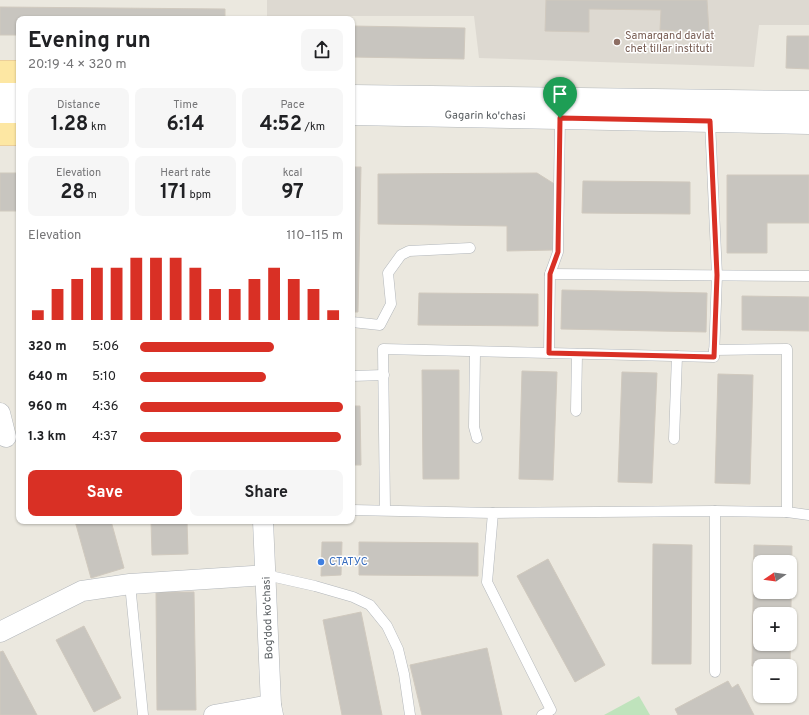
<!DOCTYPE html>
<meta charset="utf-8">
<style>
:root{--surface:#fff;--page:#f6f6f6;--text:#202124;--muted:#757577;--accent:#d93025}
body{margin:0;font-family:Overpass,sans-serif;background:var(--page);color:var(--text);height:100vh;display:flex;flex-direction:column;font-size:15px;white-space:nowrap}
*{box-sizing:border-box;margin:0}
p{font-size:13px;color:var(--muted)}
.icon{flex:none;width:22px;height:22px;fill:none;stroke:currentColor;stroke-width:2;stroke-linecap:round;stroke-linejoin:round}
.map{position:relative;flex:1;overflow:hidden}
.sheet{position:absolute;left:16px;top:16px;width:339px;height:508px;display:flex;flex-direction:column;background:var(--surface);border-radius:8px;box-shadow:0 1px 3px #0004}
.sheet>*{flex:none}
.needle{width:26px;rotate:257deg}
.controls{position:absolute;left:753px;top:555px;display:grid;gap:8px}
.controls a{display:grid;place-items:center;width:44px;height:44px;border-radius:8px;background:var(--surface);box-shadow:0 1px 3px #0004;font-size:20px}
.pin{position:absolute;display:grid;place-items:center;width:34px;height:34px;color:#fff;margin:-41px -17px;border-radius:50% 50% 50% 0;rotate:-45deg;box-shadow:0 0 4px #0007}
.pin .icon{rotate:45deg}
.round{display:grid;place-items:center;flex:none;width:42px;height:42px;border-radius:8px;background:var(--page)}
.overview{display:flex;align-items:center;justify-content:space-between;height:68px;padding:0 12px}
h1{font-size:22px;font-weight:700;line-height:30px}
.metrics{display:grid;grid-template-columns:repeat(3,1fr);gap:6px;height:68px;padding:4px 12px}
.metrics div{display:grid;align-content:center;border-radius:8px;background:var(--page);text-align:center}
.metrics b{font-size:20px;font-weight:700}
.metrics small{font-size:11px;font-weight:400}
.metrics p{font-size:11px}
.chart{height:112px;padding:8px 12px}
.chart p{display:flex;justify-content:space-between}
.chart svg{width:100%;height:72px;margin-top:4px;stroke:var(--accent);stroke-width:6}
.button{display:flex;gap:8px;margin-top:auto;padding:8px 12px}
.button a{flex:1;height:46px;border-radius:8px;background:var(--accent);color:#fff;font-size:16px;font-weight:700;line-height:46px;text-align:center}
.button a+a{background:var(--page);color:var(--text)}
ul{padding:0 12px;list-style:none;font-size:13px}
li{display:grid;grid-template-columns:64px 48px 1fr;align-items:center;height:30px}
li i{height:10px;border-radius:5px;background:var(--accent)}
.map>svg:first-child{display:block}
.education{fill:#ddd9d1}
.green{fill:#bfe3bc}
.building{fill:#c8c5bf;stroke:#d0c9be;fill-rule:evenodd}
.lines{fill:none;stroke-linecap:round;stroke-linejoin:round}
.lane-casing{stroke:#b2b6ba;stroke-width:11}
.street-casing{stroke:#b2b6ba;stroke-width:21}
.secondary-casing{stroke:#b1b6ba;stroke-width:23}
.primary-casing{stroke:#eeb656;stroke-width:23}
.lane{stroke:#fff;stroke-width:10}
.street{stroke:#fff;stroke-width:20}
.secondary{stroke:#fff;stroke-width:22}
.primary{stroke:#fde7a3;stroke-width:22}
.route-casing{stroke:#fff;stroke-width:8}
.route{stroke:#d93025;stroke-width:5}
.education-dot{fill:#8d6e63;stroke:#fff;stroke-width:1.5}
.shop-dot{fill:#3f7fe0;stroke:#fff;stroke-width:1.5}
.labels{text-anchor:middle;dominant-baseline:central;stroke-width:3;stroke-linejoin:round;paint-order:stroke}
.education-label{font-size:11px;fill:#785e54;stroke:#fff;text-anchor:start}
.street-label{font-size:11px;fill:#585d60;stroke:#fff}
.shop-label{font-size:11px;fill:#366cbe;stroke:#fff;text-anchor:start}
</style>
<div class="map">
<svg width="809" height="715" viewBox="0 0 809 715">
<rect width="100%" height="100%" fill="#ebe8df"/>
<!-- education -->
<polygon class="education" points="267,0 809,0 809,25 759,25 754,67 479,58 474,16 267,16"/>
<!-- green -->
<polygon class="green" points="639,696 650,715 604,715"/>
<!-- building -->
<g class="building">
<polygon points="546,0 707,0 709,32 660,30 661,10 589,9 589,32 545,31"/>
<polygon points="0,7 225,9 225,19 19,19 19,35 0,35"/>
<polygon points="352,26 465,28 464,59 352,57"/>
<polygon points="787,36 809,36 809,69 786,68"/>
<polygon points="352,167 361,167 358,312 352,312"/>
<rect x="0" y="173" width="19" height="38"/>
<polygon points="537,173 556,185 554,250 507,251 507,226 378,224 378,174"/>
<polygon points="727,175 809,175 809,223 767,223 767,253 727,253"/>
<polygon points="583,181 690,182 690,214 582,213"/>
<polygon points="562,290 707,293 706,332 561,329"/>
<polygon points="419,293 538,294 538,326 418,325"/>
<polygon points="742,296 809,297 809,331 742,330"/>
<polygon points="422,370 459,370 459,479 423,479"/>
<polygon points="522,371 557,372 553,480 519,479"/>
<polygon points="622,372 657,373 652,483 618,482"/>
<polygon points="718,374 753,375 750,484 715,483"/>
<polygon points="352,406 360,406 361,465 352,465"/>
<polygon points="75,521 111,521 124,568 91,578"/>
<polygon points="151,521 187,521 188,554 152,555"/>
<polygon points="322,542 342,542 341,575 321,576"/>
<polygon points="359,542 478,543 478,576 359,575"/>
<polygon points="653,544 692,545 691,664 652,664"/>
<path d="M754,545L792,546L790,666H752ZM760,562H790V592H760ZM760,614H790V644H760Z"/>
<polygon points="548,559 605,665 575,682 517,576"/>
<polygon points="156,592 194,592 196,710 157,710"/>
<polygon points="361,612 382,715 342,715 323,620"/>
<polygon points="84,626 121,698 94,712 56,640"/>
<polygon points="487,648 502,715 422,715 410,665"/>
<polygon points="3,651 37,715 0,715 0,652"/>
<polygon points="728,681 732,688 738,684 754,715 678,715 675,709"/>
</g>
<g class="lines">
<defs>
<g id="lane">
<polyline points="550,274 558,252 560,118"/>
<polyline points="352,322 380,325 391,304 388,273 401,255 409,251 470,248"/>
<polyline points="714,350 787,349 787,512"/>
<polyline points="475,352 474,427 477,438"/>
<polyline points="549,353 550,274 809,276"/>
<polyline points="352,376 384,375"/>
<polyline points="576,411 577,354"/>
<polyline points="674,439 677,356"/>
<polyline points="352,510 493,513"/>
<polyline points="385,510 383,349 714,357 717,275 710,121"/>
<polyline points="715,511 715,672"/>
<polyline points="266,575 315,586 353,597 370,605 387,626 398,649 404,674 410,715"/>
<polyline points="130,584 143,715"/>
<polyline points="542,715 551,710 487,582 493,513 715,511 787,512 809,515"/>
</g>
<g id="street">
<polyline points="0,413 6,437"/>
<polyline points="263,521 271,705 273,715"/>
<polyline points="0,632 82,591 130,584 266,575"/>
<polyline points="214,715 271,705"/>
</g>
<g id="secondary">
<polyline points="0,93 19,93"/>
<polyline points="352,96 809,102"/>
<polyline points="0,113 19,113"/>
<polyline points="352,114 809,123"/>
</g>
<g id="primary">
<polyline points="0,72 19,72"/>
<polyline points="0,134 19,134"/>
</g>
</defs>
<!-- lane casing -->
<use href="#lane" class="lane-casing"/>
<!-- street casing -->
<use href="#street" class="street-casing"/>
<!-- secondary casing -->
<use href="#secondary" class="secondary-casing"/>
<!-- primary casing -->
<use href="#primary" class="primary-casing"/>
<!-- lane -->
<use href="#lane" class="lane"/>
<!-- street -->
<use href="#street" class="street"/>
<!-- secondary -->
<use href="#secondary" class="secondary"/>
<!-- primary -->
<use href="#primary" class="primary"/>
</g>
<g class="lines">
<defs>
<polygon id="route" points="560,118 710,121 717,275 714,357 549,353 550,274 558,252"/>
</defs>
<!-- route casing -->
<use href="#route" class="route-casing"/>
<!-- route -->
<use href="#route" class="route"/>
</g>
<!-- markers -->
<circle class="education-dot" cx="617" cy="42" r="4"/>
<circle class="shop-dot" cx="321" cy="562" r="4"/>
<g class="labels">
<!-- education labels -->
<g class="education-label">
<text x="625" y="36">Samarqand davlat<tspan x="625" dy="13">chet tillar instituti</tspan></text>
</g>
<!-- street labels -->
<g class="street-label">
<text transform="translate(485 116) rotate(1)">Gagarin ko'chasi</text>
<text transform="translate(268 618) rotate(-92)">Bog'dod ko'chasi</text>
</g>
<!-- shop labels -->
<g class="shop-label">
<text x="329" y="562">СТАТУС</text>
</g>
</g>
</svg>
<div class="controls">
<a><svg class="needle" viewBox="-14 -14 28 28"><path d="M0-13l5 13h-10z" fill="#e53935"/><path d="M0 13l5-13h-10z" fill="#757577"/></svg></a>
<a>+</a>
<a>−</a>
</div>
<div class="pin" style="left:560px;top:118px;background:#1e9e55"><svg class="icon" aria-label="arrive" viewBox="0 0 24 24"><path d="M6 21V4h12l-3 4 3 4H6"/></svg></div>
<section class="sheet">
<div class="overview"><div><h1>Evening run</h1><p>20:19 · 4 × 320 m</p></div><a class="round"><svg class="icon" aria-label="share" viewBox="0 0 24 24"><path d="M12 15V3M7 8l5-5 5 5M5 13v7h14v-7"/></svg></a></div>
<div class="metrics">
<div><p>Distance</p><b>1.28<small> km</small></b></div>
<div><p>Time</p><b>6:14</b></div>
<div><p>Pace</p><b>4:52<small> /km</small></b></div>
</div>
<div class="metrics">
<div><p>Elevation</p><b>28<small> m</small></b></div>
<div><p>Heart rate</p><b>171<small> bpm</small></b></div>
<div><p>kcal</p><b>97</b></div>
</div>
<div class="chart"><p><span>Elevation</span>110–115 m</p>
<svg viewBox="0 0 160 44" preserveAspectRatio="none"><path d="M5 44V38M15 44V25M25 44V19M35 44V12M45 44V12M55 44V6M65 44V6M75 44V6M85 44V12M95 44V25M105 44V25M115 44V19M125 44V12M135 44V19M145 44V25M155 44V38"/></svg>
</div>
<ul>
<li><b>320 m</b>5:06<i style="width:66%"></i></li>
<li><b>640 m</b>5:10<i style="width:62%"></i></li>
<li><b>960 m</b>4:36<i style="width:100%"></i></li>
<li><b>1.3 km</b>4:37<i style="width:99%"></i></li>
</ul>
<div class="button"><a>Save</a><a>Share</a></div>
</section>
</div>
